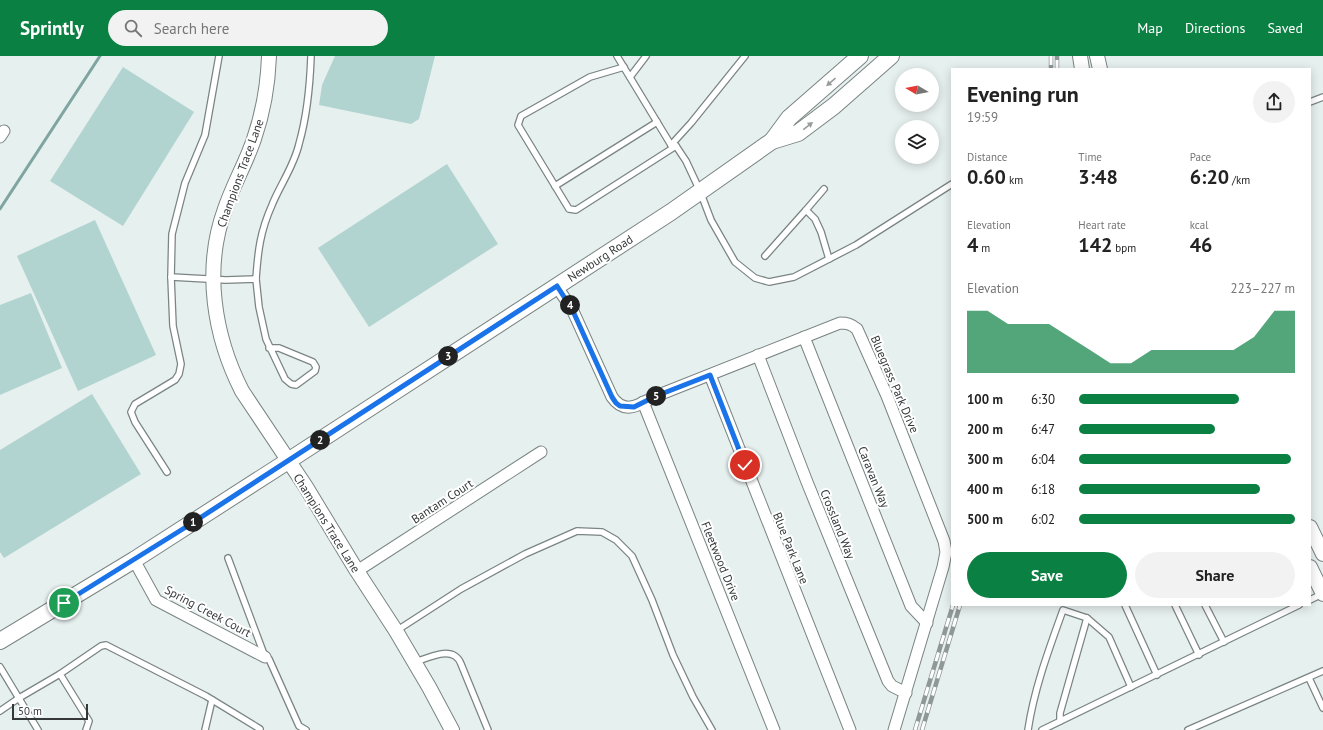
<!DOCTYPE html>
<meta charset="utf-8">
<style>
:root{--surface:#fff;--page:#f2f2f2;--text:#222;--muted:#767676;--accent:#0b8043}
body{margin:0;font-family:"PT Sans",sans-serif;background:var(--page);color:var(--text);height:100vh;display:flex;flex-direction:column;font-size:15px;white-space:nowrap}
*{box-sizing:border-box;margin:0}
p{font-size:13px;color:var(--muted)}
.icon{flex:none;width:22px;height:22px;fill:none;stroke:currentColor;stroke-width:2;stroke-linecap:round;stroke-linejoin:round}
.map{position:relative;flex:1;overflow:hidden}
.side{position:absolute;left:951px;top:12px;width:360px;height:538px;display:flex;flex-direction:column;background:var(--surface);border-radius:0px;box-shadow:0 2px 10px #0003}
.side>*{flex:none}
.needle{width:26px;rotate:280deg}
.controls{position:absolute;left:895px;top:12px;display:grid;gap:8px}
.controls a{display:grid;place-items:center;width:44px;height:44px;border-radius:50%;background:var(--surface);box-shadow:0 2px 10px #0003;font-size:20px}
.scale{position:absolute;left:12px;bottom:10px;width:76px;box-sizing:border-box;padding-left:4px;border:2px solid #343838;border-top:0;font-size:11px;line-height:14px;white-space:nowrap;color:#343838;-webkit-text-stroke:3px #fff;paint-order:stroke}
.pin{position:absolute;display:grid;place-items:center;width:34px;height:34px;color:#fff;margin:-17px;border:2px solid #fff;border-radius:50%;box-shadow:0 1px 4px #0007}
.km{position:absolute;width:20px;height:20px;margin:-10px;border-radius:50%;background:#222;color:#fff;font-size:11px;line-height:20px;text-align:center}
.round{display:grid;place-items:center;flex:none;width:42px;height:42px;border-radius:21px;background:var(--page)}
.overview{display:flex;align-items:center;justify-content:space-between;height:68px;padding:0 16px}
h1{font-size:22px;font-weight:700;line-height:30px}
.stats{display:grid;grid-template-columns:repeat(3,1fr);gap:6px;height:68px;padding:4px 16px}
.stats div{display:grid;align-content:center}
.stats b{font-size:20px;font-weight:700}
.stats small{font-size:11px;font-weight:400}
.stats p{font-size:11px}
.chart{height:112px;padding:8px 16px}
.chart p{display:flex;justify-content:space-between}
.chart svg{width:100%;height:72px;margin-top:4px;fill:var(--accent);opacity:.7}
.cta{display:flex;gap:8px;margin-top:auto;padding:8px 16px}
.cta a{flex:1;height:46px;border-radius:24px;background:var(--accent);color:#fff;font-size:16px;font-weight:700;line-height:46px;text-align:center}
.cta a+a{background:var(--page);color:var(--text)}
ul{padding:0 16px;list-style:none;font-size:13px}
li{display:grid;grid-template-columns:64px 48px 1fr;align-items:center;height:30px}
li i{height:10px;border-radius:5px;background:var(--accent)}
header{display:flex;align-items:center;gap:24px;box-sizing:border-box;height:56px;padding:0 20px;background:var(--accent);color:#fff}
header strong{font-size:19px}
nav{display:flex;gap:22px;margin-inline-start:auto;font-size:14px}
.search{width:280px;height:36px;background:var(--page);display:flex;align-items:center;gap:10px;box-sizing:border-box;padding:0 14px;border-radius:22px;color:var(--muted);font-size:15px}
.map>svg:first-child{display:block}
.green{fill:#b2d4d1}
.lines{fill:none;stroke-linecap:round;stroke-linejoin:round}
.stream{stroke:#7fa4a1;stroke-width:3}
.service-casing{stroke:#7a8483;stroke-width:8}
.minor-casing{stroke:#7a8483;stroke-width:13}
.tertiary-casing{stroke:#7a8483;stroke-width:16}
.secondary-casing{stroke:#7a8483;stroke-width:18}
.service{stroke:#fff;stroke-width:5.5}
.minor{stroke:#fff;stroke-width:11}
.tertiary{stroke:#fff;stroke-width:14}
.secondary{stroke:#fff;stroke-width:16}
.rail-casing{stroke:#909797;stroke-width:4.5}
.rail{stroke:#fff;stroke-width:3;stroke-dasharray:9;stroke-linecap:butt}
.oneway{fill:#9a9c9c}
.route-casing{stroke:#fff;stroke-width:8}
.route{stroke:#1a73e8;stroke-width:5}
.labels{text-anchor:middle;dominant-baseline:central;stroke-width:4;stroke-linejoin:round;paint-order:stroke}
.street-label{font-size:12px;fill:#343838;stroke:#fff}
</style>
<header>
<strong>Sprintly</strong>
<div class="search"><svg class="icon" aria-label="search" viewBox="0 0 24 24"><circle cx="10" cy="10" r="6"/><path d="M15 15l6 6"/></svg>Search here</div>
<nav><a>Map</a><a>Directions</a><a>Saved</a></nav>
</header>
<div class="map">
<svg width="1323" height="674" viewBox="0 0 1323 674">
<rect width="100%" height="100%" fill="#e6f0ef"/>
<!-- green -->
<g class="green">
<polygon points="335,0 435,0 419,63 411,68 319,49 322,29"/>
<polygon points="123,11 194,56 123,170 50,125"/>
<polygon points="447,108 498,188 369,271 318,192"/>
<polygon points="95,164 156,299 78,335 17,200"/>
<polygon points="31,237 62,312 0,339 0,249"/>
<polygon points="92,338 141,418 4,502 0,496 0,394"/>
</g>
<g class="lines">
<!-- stream -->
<polyline class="stream" points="0,153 100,0"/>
<defs>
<g id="service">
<polyline points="617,0 671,89 676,90 686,105 700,135 711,164 735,206 755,222 769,226 794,221 856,189 952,128"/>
<polyline points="624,11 590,21 521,60 518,69 569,153 576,154 676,90"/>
<polyline points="630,21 646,0"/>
<polyline points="1310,46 1323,41"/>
<polyline points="671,89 691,67 745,0"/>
<polyline points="555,130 657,66"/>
<polyline points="806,154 824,133"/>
<polyline points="765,200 806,154 815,163 821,176 829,203"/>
<polyline points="171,221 226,224 256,223 259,251 266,283 285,323 291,328 296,329 315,315 316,311 313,306 279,292 269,292"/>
<path d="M256,223C258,195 260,176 272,149C280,129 294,110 299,88C307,60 310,29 311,0"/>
<polyline points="167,416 135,366 131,356 135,348 175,324 179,318 181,308 173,270 171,221 172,178 185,127 205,79 219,0"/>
<polyline points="228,502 265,601 269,603 299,670 306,674"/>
<polyline points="1310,544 1322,538"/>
<polyline points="1125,549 1157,619"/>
<polyline points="1175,549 1199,599"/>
<polyline points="1205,549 1224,586"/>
<polyline points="1087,562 1109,581 1131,631"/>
<polyline points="396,575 461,533 525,498 577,475 602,476 616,484 632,500 652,544 673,599 693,641 712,674"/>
<path d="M415,606C426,603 444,593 455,600C458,602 460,605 461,608L488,674"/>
<polyline points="0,611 38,674"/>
<polyline points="1309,622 1323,652"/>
<polyline points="0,655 19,642 60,618"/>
<polyline points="86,674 89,665 60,618 101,590 106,589 206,640 260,673 260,674"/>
<polyline points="205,674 212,644"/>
<path d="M1028,674C1034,633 1049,593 1063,554L1087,562L1060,657V665"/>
<polyline points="1042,674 1299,549"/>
<polyline points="1188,674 1323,615"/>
</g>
<g id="minor">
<polyline points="0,81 4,75"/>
<path d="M557,231L572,253L612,341C625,360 640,348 656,340L840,267C847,267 851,268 857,273L887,340L944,485L946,496L943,511L894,674"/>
<polyline points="804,281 911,550 927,567"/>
<polyline points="758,299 807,426 888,625 892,630 906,637"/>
<polyline points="710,319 850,674"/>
<polyline points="643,346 774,674"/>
<polyline points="134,504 156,544 265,601"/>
<polyline points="357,515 541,396"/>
</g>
<g id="tertiary">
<path d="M269,0C268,28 263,57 254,83C246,107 233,129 225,153C203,213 214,280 242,335L306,431L357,515L396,575L429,631L452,674"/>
<polyline points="1080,0 1082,13"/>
<polyline points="1097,0 1100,13"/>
<polyline points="1310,471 1323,498"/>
<polyline points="1310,511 1323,538"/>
</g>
<g id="secondary">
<polyline points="772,85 789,62 860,0"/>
<polyline points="0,585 134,504 288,405 671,156 772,85 798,77 834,50 891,0"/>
</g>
</defs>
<!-- service casing -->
<use href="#service" class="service-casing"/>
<!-- minor casing -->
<use href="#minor" class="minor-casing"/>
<!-- tertiary casing -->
<use href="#tertiary" class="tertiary-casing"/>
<!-- secondary casing -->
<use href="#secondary" class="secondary-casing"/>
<!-- service -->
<use href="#service" class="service"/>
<!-- minor -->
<use href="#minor" class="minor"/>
<!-- tertiary -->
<use href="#tertiary" class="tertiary"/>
<!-- secondary -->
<use href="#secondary" class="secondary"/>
<defs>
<g id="rail">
<polyline points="1051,0 1051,13"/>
<polyline points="1057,13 1057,0"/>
<polyline points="915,674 953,549"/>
<polyline points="922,674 960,549"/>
</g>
</defs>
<!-- rail casing -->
<use href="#rail" class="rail-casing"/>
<!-- rail -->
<use href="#rail" class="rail"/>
</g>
<!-- one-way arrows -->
<defs><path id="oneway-solid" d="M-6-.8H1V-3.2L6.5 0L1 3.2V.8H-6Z"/></defs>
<g class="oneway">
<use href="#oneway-solid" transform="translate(831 26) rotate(139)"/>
<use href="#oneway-solid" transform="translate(808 70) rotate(-38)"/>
</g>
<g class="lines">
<defs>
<polyline id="route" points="64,547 186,471 557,230 572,253 612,341 616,347 620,350 634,351 656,340 710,319 745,409"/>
</defs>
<!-- route casing -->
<use href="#route" class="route-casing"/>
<!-- route -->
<use href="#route" class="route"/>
</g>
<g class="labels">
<!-- street labels -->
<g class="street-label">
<text transform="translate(240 117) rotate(-70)">Champions Trace Lane</text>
<text transform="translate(600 202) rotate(-33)">Newburg Road</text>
<text transform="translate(895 328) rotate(67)">Bluegrass Park Drive</text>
<text transform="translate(874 421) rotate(68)">Caravan Way</text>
<text transform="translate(442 445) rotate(-33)">Bantam Court</text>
<text transform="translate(327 467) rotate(58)">Champions Trace Lane</text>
<text transform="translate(838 468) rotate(68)">Crossland Way</text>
<text transform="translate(791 492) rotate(68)">Blue Park Lane</text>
<text transform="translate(721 505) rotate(68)">Fleetwood Drive</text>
<text transform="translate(208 555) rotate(28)">Spring Creek Court</text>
</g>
</g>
</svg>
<div class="controls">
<a><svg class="needle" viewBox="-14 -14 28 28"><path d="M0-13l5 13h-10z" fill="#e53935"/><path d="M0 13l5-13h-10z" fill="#767676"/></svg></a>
<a><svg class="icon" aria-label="layers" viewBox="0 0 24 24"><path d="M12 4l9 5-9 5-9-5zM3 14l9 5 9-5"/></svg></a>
</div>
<div class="scale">50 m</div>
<div class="pin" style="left:64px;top:547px;background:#1e9e55"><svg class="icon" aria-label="arrive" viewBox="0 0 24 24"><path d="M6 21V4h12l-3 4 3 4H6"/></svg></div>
<div class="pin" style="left:745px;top:409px;background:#d93025"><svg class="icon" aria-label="check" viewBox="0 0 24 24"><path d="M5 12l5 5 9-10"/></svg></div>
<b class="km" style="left:193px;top:466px">1</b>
<b class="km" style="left:320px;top:384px">2</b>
<b class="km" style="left:448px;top:300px">3</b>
<b class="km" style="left:570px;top:249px">4</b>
<b class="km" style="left:656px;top:340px">5</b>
<section class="side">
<div class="overview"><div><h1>Evening run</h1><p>19:59</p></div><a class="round"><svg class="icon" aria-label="share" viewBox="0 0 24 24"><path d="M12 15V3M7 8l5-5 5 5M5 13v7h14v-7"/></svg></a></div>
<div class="stats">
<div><p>Distance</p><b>0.60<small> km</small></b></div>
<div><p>Time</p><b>3:48</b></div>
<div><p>Pace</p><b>6:20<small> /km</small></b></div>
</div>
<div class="stats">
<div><p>Elevation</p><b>4<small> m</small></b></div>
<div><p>Heart rate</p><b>142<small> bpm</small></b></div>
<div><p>kcal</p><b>46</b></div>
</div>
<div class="chart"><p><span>Elevation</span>223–227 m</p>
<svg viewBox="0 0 160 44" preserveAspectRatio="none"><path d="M0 44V6L10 6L20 14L30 14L40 14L50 22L60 30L70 38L80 38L90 30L100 30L110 30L120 30L130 30L140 22L150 6L160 6V44z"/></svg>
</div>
<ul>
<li><b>100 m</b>6:30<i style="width:74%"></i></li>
<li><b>200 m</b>6:47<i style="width:63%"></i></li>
<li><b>300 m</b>6:04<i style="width:98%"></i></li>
<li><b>400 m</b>6:18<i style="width:84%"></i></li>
<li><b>500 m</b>6:02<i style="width:100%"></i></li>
</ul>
<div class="cta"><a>Save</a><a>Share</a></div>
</section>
</div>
